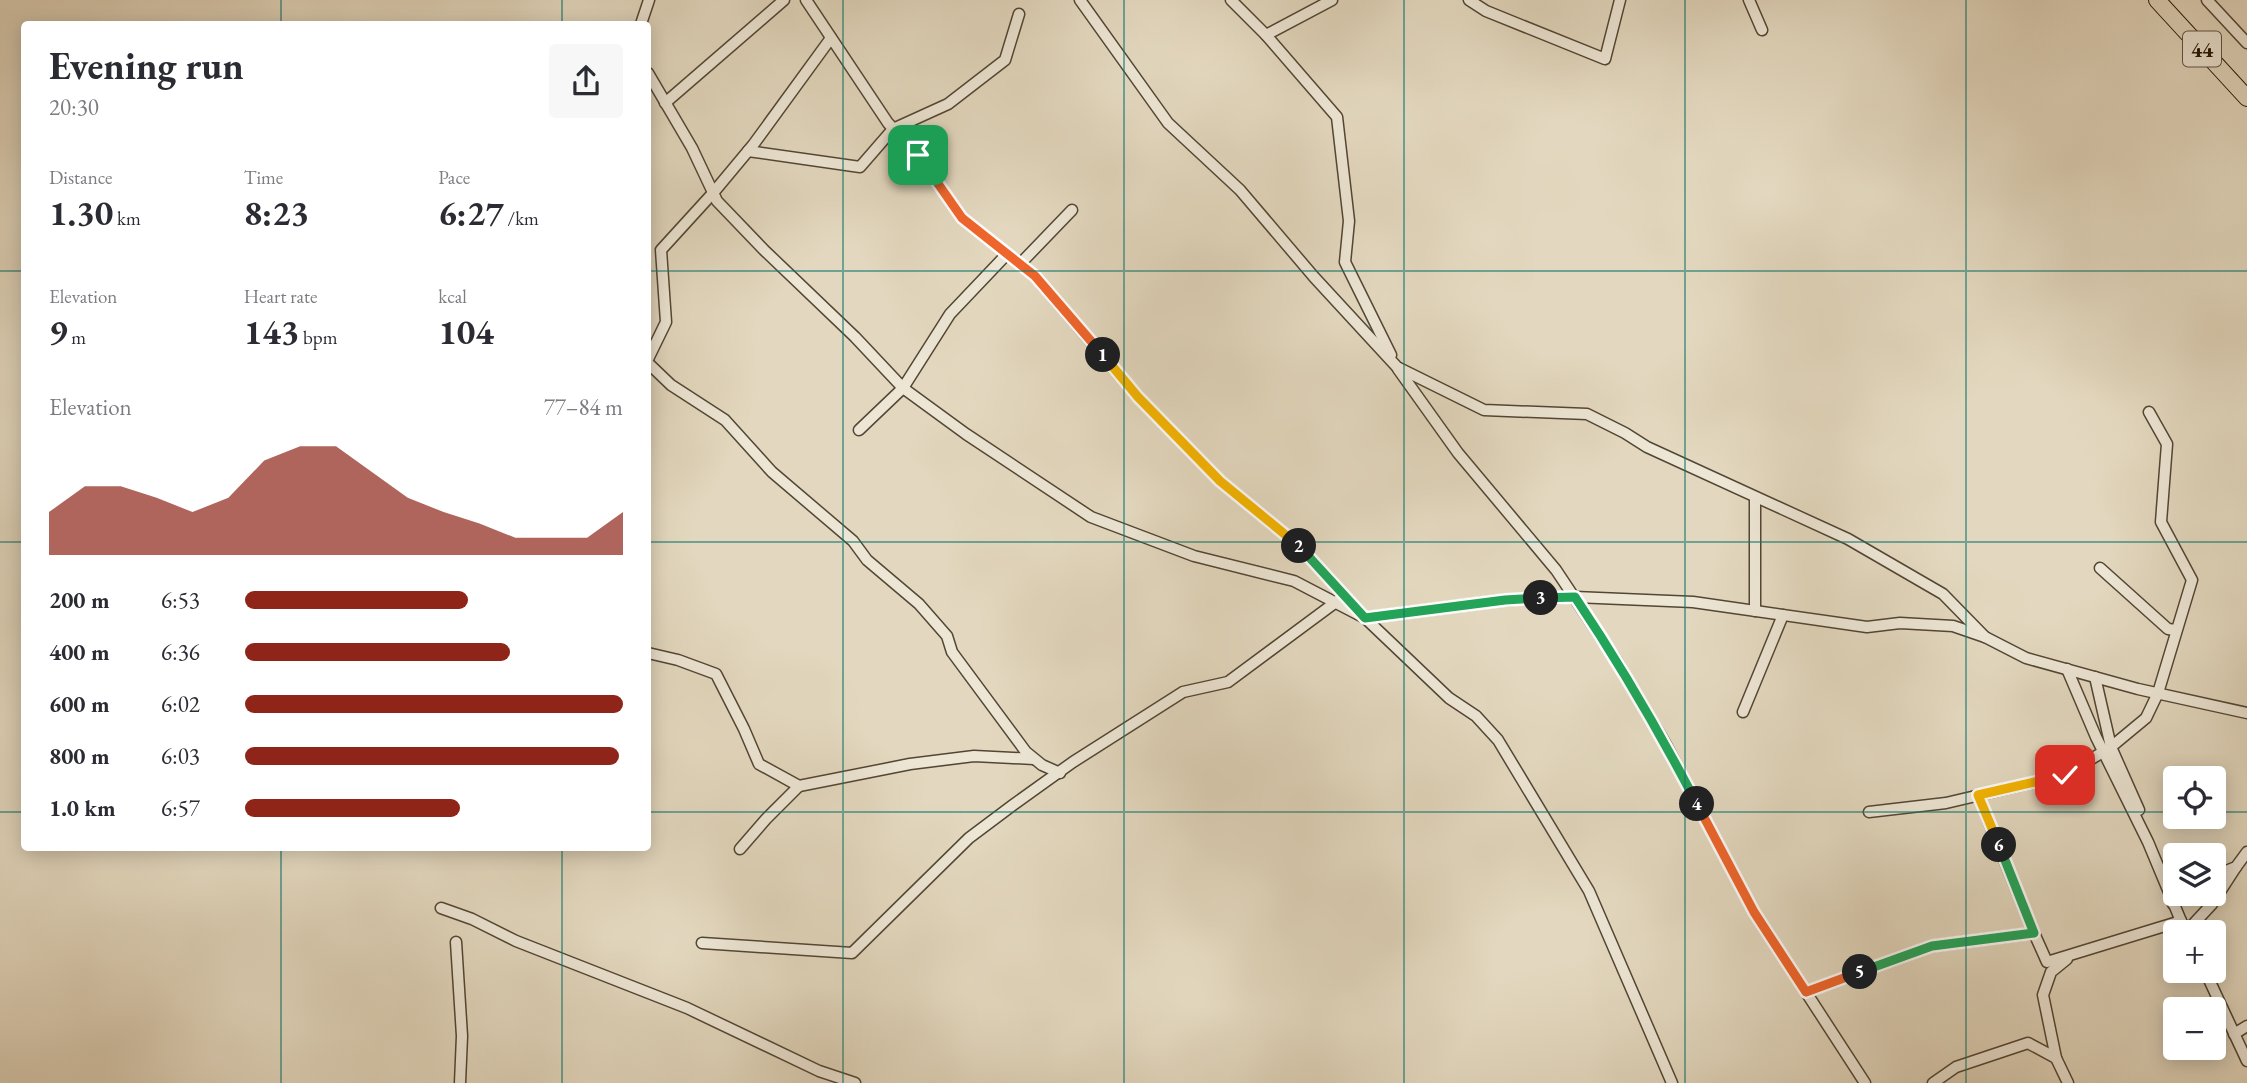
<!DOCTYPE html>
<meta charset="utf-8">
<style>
:root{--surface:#fff;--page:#f7f7f7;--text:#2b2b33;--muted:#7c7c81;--accent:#8f2418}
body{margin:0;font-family:"EB Garamond",serif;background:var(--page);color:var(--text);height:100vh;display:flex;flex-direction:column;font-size:26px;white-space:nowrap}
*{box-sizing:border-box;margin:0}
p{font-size:23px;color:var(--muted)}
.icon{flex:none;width:38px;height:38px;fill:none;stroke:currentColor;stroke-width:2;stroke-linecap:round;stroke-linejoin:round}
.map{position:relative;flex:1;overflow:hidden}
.drawer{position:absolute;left:21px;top:21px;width:630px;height:830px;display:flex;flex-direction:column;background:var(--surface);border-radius:7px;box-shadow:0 4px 18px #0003}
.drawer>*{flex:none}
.fabs{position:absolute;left:2163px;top:766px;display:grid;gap:14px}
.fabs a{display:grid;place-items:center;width:63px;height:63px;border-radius:7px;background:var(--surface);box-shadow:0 4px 18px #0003;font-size:35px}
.pin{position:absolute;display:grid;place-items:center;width:60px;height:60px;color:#fff;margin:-30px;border-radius:14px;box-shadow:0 4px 10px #0006}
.km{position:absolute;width:35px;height:35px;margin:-18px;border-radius:50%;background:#222;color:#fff;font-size:19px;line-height:35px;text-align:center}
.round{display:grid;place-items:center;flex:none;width:74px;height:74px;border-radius:7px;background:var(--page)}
.overview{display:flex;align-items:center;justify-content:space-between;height:119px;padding:0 28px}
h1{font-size:38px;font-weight:700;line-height:52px}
.figures{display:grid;grid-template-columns:repeat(3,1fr);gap:10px;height:119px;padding:7px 28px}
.figures div{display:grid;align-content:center}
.figures b{font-size:35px;font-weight:700}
.figures small{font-size:19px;font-weight:400}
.figures p{font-size:19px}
.chart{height:196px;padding:14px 28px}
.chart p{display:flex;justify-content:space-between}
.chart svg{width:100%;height:126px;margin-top:7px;fill:var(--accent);opacity:.7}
ul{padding:0 28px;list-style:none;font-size:23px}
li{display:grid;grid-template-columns:112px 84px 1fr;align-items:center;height:52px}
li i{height:18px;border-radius:9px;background:var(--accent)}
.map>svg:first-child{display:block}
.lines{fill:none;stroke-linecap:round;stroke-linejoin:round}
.street-casing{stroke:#524634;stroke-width:13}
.primary-casing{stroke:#221606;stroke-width:18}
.street{stroke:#ede6d5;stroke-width:10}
.primary{stroke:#e3d8bf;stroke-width:16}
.split-1-casing{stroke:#fff;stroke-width:14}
.split-2-casing{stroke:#fff;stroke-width:14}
.split-3-casing{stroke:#fff;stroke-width:14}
.split-4-casing{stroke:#fff;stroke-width:14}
.split-5-casing{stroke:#fff;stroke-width:14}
.split-6-casing{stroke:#fff;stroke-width:14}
.split-7-casing{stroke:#fff;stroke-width:14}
.split-1{stroke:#f0652b;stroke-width:9}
.split-2{stroke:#f5b400;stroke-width:9}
.split-3{stroke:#22a559;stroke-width:9}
.split-4{stroke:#22a559;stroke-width:9}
.split-5{stroke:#f0652b;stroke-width:9}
.split-6{stroke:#22a559;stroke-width:9}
.split-7{stroke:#f5b400;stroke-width:9}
.grid{fill:none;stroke:#0f766e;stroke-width:2;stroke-opacity:0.55}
.labels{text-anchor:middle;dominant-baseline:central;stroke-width:7;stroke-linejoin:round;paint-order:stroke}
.shield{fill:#ede6d5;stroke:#5f5444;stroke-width:2}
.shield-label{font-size:21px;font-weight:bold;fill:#221606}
</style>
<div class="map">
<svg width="2247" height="1083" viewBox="0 0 2247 1083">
<rect width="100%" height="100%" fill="#e3d8bf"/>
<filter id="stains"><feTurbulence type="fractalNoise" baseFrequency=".00286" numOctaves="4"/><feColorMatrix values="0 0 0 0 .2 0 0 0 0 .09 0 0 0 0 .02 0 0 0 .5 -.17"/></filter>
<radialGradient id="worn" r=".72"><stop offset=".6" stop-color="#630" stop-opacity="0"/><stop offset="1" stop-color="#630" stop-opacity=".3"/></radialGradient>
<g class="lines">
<defs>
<g id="street">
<polyline points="806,0 888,123 918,155 962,218 1035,276 1138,397 1220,481 1300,547 1365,618 1449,698 1476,716 1498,740 1589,891 1672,1083"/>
<polyline points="1080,0 1168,123 1240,190 1314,277 1397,367 1484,410 1587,414 1625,433 1647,447 1848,539 1943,594 1985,637 2026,658 2138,689 2247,713"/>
<polyline points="1231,0 1266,35 1337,117 1349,221 1345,262 1391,355"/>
<polyline points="1469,0 1486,11 1605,59 1620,0"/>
<polyline points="1749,0 1762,30"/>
<polyline points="2207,0 2247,43"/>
<polyline points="641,24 649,0"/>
<polyline points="1266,35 1332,0"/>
<polyline points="648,73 692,148 717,201 764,250 855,337 903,388 966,434 1091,517 1194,556 1294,581 1365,618 1505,600 1575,597 1693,602 1867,627 1900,623 1953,626 1985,637"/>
<polyline points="665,103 784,0"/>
<polyline points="748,151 860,167 893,129 948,104 1005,60 1019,14"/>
<polyline points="1020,264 1072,210"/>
<polyline points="648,359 666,322 661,250 713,193 753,145 831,38"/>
<polyline points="648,363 671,385 725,420 772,472 853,541 867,560 919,604 947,636 952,652 1026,752 1042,765 1060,773"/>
<polyline points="1398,369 1458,453 1556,570 1616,660 1665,743 1754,912 1865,1083"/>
<polyline points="859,430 903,388 950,314 1007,254"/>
<polyline points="2100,568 2168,629 2176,630"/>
<polyline points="1755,611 1755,498"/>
<polyline points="648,653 678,660 716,674 744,729 759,764 799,786 910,764 974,756 1034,759"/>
<polyline points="2067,669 2096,737 2148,842 2186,933"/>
<polyline points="2095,677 2111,747 2139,810"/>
<polyline points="1743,712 1783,615"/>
<polyline points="1978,795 2034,933"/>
<polyline points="1869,812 1946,803 2065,775 2111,747 2146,718 2158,693 2192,580 2161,522 2167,444 2149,412"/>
<polyline points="740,849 766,819 799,786"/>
<polyline points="2214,876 2236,867 2247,852"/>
<polyline points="2173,904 2186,894"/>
<polyline points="441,908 472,919 516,941 687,1008 819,1071 855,1083"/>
<polyline points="2186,932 2212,904 2236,867"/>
<polyline points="456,942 462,1036 460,1083"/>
<polyline points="702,943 852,953 969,838 1013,805 1073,762 1183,692 1228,682 1340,599"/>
<polyline points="2205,971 2247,1061"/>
<polyline points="1806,992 1932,946 2034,933 2047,962 2181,921"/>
<polyline points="2234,1034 2247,1026"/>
<polyline points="2056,1058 2068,1083"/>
<polyline points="1933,1083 1956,1067 2028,1043 2056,1058 2043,995 2051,972 2067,959"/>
</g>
<polyline id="primary" points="2157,0 2247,98"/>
</defs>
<!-- street casing -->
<use href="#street" class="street-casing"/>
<!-- primary casing -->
<use href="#primary" class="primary-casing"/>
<!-- street -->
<use href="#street" class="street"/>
<!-- primary -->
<use href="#primary" class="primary"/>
</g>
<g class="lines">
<defs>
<polyline id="split-1" points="918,155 962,218 1035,276 1103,355"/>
<polyline id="split-2" points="1103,355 1138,397 1220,481 1299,546"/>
<polyline id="split-3" points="1299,546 1365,618 1505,600 1541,598"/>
<path id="split-4" d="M1541,598L1575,597C1620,664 1660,733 1697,804"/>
<polyline id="split-5" points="1697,804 1754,912 1806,992 1860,972"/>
<polyline id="split-6" points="1860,972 1932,946 2034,933 1999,845"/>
<polyline id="split-7" points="1999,845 1978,795 2065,775"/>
</defs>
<!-- split-1 casing -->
<use href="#split-1" class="split-1-casing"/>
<!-- split-2 casing -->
<use href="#split-2" class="split-2-casing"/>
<!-- split-3 casing -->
<use href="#split-3" class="split-3-casing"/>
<!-- split-4 casing -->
<use href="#split-4" class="split-4-casing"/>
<!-- split-5 casing -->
<use href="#split-5" class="split-5-casing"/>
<!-- split-6 casing -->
<use href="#split-6" class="split-6-casing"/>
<!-- split-7 casing -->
<use href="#split-7" class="split-7-casing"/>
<!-- split-1 -->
<use href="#split-1" class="split-1"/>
<!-- split-2 -->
<use href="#split-2" class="split-2"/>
<!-- split-3 -->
<use href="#split-3" class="split-3"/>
<!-- split-4 -->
<use href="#split-4" class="split-4"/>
<!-- split-5 -->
<use href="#split-5" class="split-5"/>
<!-- split-6 -->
<use href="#split-6" class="split-6"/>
<!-- split-7 -->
<use href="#split-7" class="split-7"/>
</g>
<!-- grid -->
<path class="grid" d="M281,0V24M562,0V24M843,0V1083M1124,0V1083M1404,0V1083M1685,0V1083M1966,0V1083M0,271H24M648,271H2247M0,542H24M648,542H2247M0,812H24M648,812H2175M2214,812H2247M281,847V1083M562,847V1083"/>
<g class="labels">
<!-- shield labels -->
<rect class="shield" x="2183" y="31.5" width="38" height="35" rx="5"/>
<g class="shield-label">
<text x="2202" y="49">44</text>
</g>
</g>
<rect width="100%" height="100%" filter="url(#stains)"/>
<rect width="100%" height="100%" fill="url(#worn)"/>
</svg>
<div class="fabs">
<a><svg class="icon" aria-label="locate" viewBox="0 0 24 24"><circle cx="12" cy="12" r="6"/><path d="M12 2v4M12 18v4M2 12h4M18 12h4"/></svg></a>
<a><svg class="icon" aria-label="layers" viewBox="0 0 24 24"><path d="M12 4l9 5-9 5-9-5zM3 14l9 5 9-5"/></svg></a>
<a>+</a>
<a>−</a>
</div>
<div class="pin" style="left:918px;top:155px;background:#1e9e55"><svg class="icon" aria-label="arrive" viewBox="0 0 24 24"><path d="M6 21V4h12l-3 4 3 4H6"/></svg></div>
<div class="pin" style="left:2065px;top:775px;background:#d93025"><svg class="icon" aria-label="check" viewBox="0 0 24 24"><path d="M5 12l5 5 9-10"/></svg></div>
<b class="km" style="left:1103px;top:355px">1</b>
<b class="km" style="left:1299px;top:546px">2</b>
<b class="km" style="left:1541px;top:598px">3</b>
<b class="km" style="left:1697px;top:804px">4</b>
<b class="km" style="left:1860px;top:972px">5</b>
<b class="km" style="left:1999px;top:845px">6</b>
<section class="drawer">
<div class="overview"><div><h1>Evening run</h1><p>20:30</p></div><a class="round"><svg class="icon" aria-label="share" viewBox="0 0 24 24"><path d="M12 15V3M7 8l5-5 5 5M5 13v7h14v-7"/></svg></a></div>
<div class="figures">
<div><p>Distance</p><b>1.30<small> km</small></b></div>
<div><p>Time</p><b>8:23</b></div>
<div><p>Pace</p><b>6:27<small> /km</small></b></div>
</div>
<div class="figures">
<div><p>Elevation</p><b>9<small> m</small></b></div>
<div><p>Heart rate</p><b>143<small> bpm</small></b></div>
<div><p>kcal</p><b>104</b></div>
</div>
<div class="chart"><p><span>Elevation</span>77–84 m</p>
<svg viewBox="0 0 160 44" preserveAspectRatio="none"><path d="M0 44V29L10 20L20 20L30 24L40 29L50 24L60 11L70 6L80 6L90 15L100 24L110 29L120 33L130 38L140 38L150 38L160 29V44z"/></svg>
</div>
<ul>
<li><b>200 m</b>6:53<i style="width:59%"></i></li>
<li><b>400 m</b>6:36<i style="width:70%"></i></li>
<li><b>600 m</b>6:02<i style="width:100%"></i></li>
<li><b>800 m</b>6:03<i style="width:99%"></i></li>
<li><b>1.0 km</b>6:57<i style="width:57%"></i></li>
</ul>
</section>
</div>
